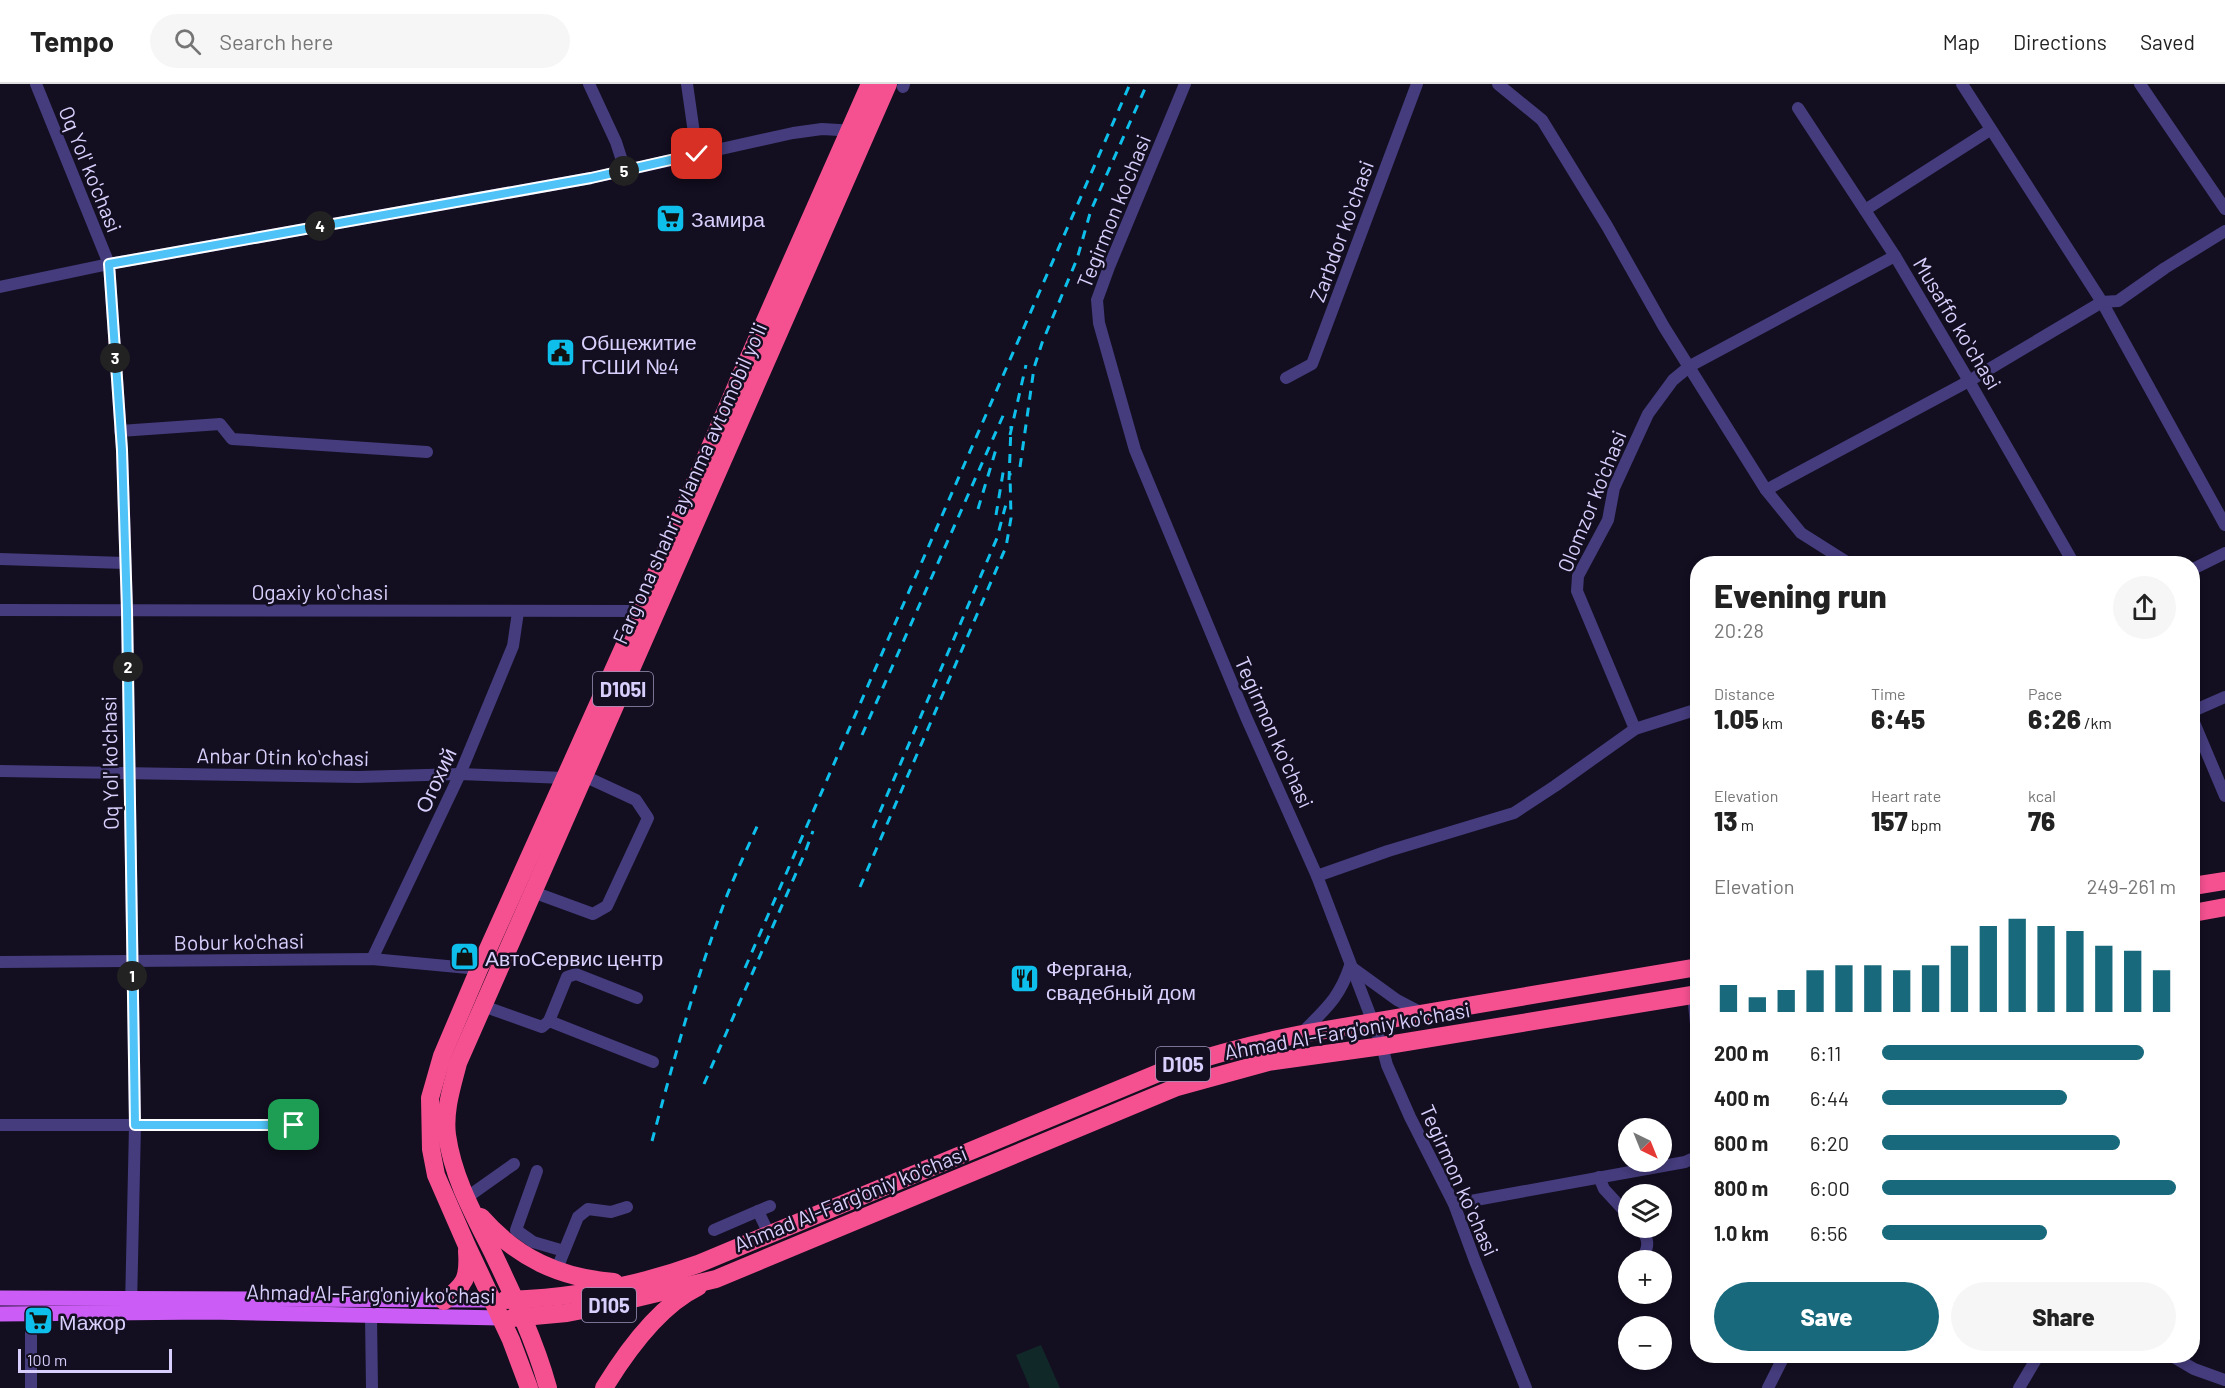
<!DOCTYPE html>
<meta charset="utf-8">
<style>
:root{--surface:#fff;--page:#f6f6f6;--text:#222;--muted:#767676;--line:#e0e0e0;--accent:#19697c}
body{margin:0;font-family:Barlow,sans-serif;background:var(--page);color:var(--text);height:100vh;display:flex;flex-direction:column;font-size:22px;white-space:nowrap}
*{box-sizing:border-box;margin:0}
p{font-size:20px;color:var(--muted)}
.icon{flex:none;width:33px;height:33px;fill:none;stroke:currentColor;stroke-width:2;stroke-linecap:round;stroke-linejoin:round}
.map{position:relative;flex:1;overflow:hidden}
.drawer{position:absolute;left:1690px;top:472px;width:510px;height:807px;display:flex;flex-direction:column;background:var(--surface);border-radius:24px;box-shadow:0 3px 9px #0003}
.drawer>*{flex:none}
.needle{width:39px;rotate:137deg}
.fabs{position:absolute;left:1618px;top:1034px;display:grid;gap:12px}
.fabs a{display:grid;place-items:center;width:54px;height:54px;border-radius:50%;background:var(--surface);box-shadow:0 3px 9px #0003;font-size:30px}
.scale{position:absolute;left:18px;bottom:15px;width:154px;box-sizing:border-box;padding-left:6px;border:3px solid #d9cffc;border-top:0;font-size:16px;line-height:21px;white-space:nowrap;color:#d9cffc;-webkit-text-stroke:4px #130e20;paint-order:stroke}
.pin{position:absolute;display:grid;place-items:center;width:51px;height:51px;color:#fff;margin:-26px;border-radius:12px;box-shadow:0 3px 9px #0006}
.km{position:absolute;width:30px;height:30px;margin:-15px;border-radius:50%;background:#222;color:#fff;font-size:16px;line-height:30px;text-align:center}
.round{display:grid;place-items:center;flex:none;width:63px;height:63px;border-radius:32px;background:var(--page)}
.head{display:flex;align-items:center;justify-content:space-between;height:102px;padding:0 24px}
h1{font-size:33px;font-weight:800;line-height:45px}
.figures{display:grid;grid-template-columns:repeat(3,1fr);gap:9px;height:102px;padding:6px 24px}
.figures div{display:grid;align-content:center}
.figures b{font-size:26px;font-weight:800}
.figures small{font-size:16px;font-weight:400}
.figures p{font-size:16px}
.chart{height:168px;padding:12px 24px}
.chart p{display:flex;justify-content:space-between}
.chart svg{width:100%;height:108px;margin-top:6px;stroke:var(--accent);stroke-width:6}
.button{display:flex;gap:12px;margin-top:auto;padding:12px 24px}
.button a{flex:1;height:69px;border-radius:36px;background:var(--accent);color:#fff;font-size:24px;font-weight:800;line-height:69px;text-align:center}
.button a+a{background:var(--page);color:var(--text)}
ul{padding:0 24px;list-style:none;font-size:20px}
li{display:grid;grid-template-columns:96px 72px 1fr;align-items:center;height:45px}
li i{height:15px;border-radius:8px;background:var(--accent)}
header{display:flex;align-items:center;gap:36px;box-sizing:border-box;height:84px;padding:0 30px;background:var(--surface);border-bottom:2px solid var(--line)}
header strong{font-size:28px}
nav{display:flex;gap:33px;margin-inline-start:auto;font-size:21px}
.search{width:420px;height:54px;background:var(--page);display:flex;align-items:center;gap:15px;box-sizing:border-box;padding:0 21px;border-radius:33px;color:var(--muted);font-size:22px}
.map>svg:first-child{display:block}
.pitch{fill:#112829}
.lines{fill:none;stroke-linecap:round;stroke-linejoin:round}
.minor{stroke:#443c7c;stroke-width:12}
.major{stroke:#cb5df6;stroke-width:15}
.highway{stroke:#f55190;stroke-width:18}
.rail{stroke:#0dbfea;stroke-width:3;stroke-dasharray:9 8;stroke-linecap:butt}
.route-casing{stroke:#fff;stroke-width:12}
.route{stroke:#4fc3f7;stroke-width:8}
.labels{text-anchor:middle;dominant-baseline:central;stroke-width:5;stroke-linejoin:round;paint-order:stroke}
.shield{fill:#130e20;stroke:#9e95ba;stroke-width:1.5}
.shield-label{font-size:20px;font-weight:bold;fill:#d9cffc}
.street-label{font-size:21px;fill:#d9cffc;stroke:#130e20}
.poi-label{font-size:21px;fill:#d9cffc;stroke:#130e20;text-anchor:start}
</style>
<header>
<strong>Tempo</strong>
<div class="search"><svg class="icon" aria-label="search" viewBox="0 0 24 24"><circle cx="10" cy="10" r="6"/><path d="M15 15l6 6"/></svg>Search here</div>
<nav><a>Map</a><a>Directions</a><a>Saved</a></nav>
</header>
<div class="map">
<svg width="2225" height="1304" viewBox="0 0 2225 1304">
<rect width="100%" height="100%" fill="#130e20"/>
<!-- pitch -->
<polygon class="pitch" points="1041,1261 1060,1304 1030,1304 1016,1271"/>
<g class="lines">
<!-- minor -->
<g class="minor">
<polyline points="36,0 109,180 122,366 127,526 135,1041 131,1223"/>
<polyline points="589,0 616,58 625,86"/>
<polyline points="687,0 697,70"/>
<polyline points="1185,0 1109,183 1097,216 1099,239 1135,366 1246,633 1317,792 1382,962 1387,981 1410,1033 1454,1120 1475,1177 1526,1304"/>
<polyline points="1498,0 1542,36 1607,142 1664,243 1766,406 1801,449 1850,480"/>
<polyline points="1962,0 2102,218 2225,441"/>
<polyline points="2140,0 2225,125"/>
<polyline points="903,3 904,0"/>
<polyline points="1798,24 1895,172 1969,297 2074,480"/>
<polyline points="1865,126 1990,46"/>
<polyline points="0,203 109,180 591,94 793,49 822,45 856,47"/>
<polyline points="1286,294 1312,280 1417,0"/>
<polyline points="120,347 220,340 232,355 427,368"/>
<polyline points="1766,406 1969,297 2102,218 2118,217 2165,184 2225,147"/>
<polyline points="0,475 125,479"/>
<polyline points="2193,485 2225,469"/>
<polyline points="0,526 640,527"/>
<polyline points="2193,627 2225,613"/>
<polyline points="2193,636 2225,712"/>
<polyline points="1635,645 1577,507 1578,492 1608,436 1614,404 1648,330 1673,296 1690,282 1895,172"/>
<polyline points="0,687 358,693 460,690 565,694"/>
<polyline points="1317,792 1388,767 1514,729 1555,702 1635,645 1698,625"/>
<polyline points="533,808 593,830 607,822 648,734 636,716 584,692"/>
<polyline points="372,875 460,690 513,562 518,528"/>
<polyline points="0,878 372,875 479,885"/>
<polyline points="1693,910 1698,960"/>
<polyline points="483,922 542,943 549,937 653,978"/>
<polyline points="549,937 567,893 576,890 637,914"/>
<path d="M1302,949C1325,925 1339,915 1350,882L1397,916L1422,929"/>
<polyline points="0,1041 295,1041"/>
<polyline points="537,1087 516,1146 533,1158 564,1167"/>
<polyline points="1599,1093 1604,1105 1629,1132"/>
<polyline points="466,1114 514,1080"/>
<polyline points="1454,1120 1685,1078 1694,1074 1698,1068"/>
<path d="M1639,1143C1650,1155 1649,1162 1642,1176"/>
<polyline points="714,1146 758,1127"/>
<polyline points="769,1150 758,1127 770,1122"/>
<polyline points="556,1187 578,1133 588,1125 611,1128 627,1123"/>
<polyline points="371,1232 372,1304"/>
<polyline points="2172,1272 2194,1285 2225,1296"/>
<polyline points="31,1304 31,1230"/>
<polyline points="1768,1304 1784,1272"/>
<polyline points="2019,1304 2038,1272"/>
</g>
<!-- major -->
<g class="major">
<polyline points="0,1214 493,1216"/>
<polyline points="0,1230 209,1228 501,1234"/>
</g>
<!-- highway -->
<g class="highway">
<polyline points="2193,802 2225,797"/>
<polyline points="2193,829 2225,823"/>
<path d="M481,1133C517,1174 560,1194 614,1198"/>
<path d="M505,1216C572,1214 635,1203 698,1180L1168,985C1212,971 1256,959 1302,950L1698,883"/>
<path d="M444,1217C465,1200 469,1195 467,1167"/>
<polyline points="512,1234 567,1229 603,1222 716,1195 1177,1003 1268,978 1382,962 1698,910"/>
<polyline points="529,1304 511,1256 467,1162 436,1091 431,1065 430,1014 442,972 479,885 640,527 738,298 870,0"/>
<path d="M548,1304C535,1257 514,1213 493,1169C474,1131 453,1094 447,1051C444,1026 452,1003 458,979L888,0"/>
<path d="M604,1304C626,1268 659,1222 698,1203"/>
</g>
<!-- rail -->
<g class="rail">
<polyline points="1010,351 1026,281"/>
<polyline points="1020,383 1034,284 1042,259 1077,175 1091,126 1147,0"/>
<polyline points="1009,396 1011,342"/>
<polyline points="978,425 997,362"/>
<polyline points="996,431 1004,383"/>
<polyline points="862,651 1006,325"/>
<polyline points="873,744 997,454 1006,420"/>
<polyline points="860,803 1006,463 1011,434 1010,389"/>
<polyline points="745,884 1130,0"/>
<polyline points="704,1000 804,771 813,747"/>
<path d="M652,1057C674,975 696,894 726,814C736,788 748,763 759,738"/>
</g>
</g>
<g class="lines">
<defs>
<polyline id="route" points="294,1041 135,1041 127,526 122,366 109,180 591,94 697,70"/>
</defs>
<!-- route casing -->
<use href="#route" class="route-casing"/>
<!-- route -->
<use href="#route" class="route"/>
</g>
<!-- icons -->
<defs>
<symbol id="supermarket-square" viewBox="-11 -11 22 22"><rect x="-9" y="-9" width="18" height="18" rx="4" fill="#0dbfea" stroke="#130e20"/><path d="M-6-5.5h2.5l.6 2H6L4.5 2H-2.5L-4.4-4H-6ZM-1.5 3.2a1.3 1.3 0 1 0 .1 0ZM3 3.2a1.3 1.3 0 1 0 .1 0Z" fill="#111"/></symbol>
<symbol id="civic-square" viewBox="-11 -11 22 22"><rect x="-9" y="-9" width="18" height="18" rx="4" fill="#0dbfea" stroke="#130e20"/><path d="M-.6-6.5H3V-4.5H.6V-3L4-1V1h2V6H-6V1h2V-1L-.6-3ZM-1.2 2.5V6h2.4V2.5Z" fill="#111"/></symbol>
<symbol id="shop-square" viewBox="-11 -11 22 22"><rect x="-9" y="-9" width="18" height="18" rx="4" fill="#0dbfea" stroke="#130e20"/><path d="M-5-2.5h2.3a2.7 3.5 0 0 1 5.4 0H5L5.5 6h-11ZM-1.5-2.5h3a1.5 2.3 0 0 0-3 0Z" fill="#111"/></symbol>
<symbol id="restaurant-square" viewBox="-11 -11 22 22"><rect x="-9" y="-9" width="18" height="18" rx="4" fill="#0dbfea" stroke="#130e20"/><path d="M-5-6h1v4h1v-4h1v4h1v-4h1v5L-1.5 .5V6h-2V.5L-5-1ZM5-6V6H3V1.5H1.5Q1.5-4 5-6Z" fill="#111"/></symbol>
</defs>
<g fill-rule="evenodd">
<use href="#supermarket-square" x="654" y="118" width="33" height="33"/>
<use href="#civic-square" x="544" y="252" width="33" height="33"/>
<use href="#shop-square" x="448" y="856" width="33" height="33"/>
<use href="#restaurant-square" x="1008" y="878" width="33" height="33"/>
<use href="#supermarket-square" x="22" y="1220" width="33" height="33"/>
</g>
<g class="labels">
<!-- shield labels -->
<g class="shield">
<rect x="593" y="588" width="60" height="34" rx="4.5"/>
<rect x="1156" y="963" width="54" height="34" rx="4.5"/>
<rect x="582" y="1204" width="54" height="34" rx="4.5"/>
</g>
<g class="shield-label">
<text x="623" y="605">D105l</text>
<text x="1183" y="980">D105</text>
<text x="609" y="1221">D105</text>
</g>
<!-- street labels -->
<g class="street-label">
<text transform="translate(91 85) rotate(68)">Oq Yol' ko'chasi</text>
<text transform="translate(1113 127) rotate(-68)">Tegirmon koʻchasi</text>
<text transform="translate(1341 147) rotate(-70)">Zarbdor koʻchasi</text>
<text transform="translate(1958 239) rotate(59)">Musaffo koʻchasi</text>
<text transform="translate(689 399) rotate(-66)">Fargʻona shahri aylanma avtomobil yoʻli</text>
<text transform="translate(1591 417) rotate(-68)">Olomzor ko'chasi</text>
<text x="320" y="507">Ogaxiy koʻchasi</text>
<text transform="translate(1275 648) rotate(66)">Tegirmon koʻchasi</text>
<text transform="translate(283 672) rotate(1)">Anbar Otin koʻchasi</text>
<text transform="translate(109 679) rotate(-91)">Oq Yol' ko'chasi</text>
<text transform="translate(435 696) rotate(-65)">Огохий</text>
<text transform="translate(239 857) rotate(-1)">Bobur ko'chasi</text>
<text transform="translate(1347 946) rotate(-10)">Ahmad Al-Farg'oniy ko'chasi</text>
<text transform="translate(1460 1096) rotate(66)">Tegirmon koʻchasi</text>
<text transform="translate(850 1114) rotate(-22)">Ahmad Al-Farg'oniy ko'chasi</text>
<text transform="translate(371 1209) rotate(1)">Ahmad Al-Farg'oniy ko'chasi</text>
</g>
<!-- poi labels -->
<g class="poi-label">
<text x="691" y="134">Замира</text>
<text x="581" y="257">Общежитие<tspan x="581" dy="24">ГСШИ №4</tspan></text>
<text x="485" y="873">АвтоСервис центр</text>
<text x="1046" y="883">Фергана,<tspan x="1046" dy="24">свадебный дом</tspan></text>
<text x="59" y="1237">Мажор</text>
</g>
</g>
</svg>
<div class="fabs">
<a><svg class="needle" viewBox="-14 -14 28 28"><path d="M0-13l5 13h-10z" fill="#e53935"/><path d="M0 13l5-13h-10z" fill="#767676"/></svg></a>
<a><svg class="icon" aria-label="layers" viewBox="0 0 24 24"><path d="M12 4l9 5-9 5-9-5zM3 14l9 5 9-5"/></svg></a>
<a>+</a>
<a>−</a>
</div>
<div class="scale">100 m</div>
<div class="pin" style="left:294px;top:1041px;background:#1e9e55"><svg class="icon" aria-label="arrive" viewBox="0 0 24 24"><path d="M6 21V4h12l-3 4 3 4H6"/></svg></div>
<div class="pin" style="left:697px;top:70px;background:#d93025"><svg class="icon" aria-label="check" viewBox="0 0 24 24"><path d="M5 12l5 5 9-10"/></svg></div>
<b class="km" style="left:132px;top:892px">1</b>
<b class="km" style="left:128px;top:583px">2</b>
<b class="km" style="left:115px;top:274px">3</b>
<b class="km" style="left:320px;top:142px">4</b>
<b class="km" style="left:624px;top:87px">5</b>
<section class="drawer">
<div class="head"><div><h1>Evening run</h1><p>20:28</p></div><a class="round"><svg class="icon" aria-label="share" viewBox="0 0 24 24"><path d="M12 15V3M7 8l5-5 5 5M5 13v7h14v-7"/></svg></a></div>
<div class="figures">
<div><p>Distance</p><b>1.05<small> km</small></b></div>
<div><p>Time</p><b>6:45</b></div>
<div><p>Pace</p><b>6:26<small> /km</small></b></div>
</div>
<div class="figures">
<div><p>Elevation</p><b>13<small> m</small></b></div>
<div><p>Heart rate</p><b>157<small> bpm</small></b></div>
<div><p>kcal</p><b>76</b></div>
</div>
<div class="chart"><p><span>Elevation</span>249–261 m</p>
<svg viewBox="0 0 160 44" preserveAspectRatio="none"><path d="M5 44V33M15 44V38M25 44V35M35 44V27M45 44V25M55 44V25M65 44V27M75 44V25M85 44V17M95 44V9M105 44V6M115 44V9M125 44V11M135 44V17M145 44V19M155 44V27"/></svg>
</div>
<ul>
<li><b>200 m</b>6:11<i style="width:89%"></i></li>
<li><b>400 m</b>6:44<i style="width:63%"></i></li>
<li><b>600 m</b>6:20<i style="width:81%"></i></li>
<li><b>800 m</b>6:00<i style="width:100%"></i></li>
<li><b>1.0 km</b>6:56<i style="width:56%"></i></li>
</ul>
<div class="button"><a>Save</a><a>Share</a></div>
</section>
</div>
